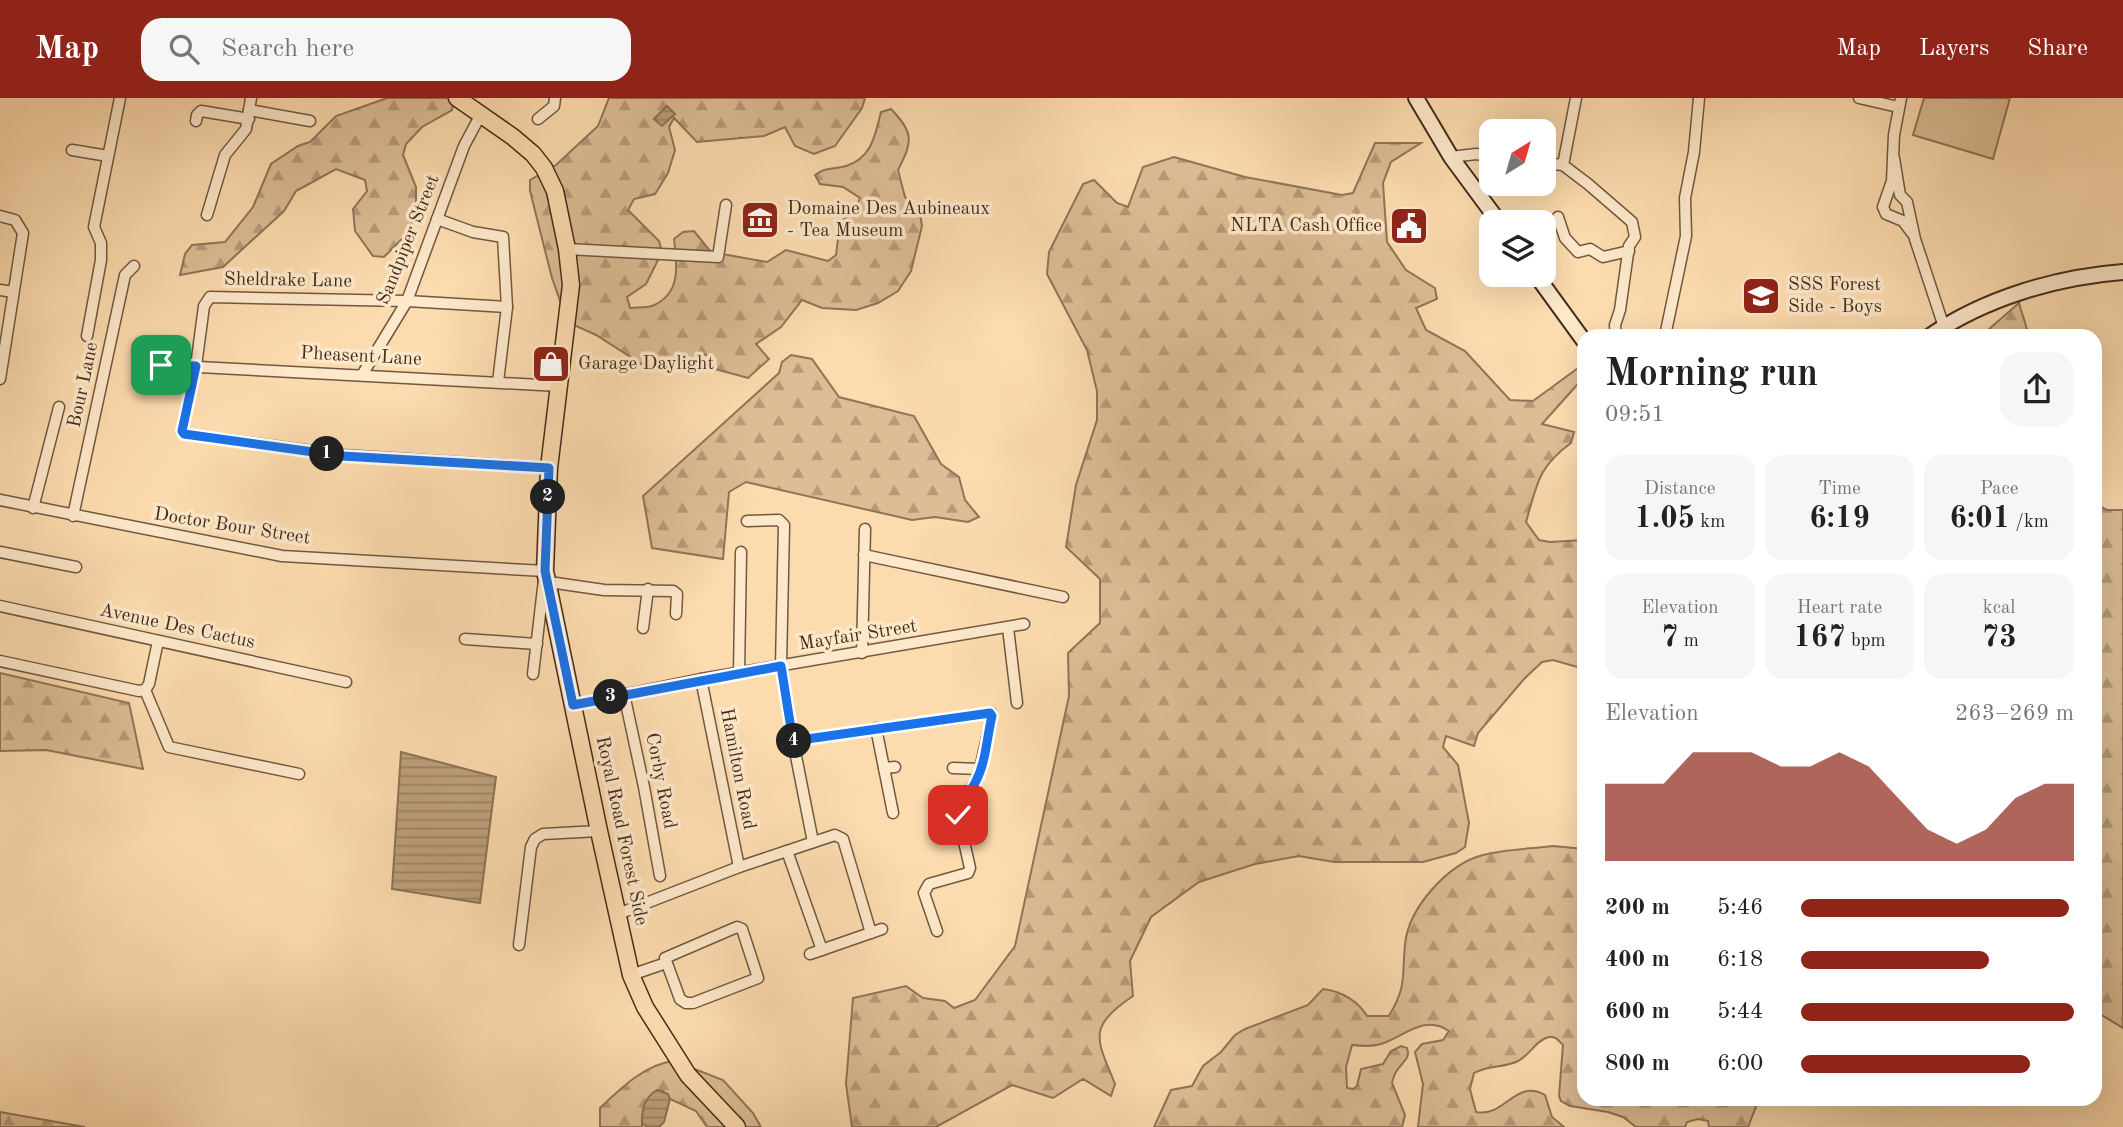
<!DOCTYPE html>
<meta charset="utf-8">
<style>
:root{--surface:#fff;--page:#f6f6f6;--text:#222;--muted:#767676;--accent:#8f2418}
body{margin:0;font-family:"Old Standard TT",serif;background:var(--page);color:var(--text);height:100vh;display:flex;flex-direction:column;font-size:26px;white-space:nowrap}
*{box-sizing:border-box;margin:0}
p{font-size:23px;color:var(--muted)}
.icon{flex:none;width:38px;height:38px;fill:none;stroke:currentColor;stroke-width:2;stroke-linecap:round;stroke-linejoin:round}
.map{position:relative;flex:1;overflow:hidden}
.panel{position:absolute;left:1577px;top:231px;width:525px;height:777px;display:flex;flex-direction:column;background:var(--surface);border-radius:21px;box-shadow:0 7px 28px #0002}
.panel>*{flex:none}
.needle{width:46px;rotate:37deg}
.tools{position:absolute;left:1479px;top:21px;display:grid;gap:14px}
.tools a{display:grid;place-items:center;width:77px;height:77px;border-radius:14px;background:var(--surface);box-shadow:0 7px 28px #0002;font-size:35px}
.pin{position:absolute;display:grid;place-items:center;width:60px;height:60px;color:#fff;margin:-30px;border-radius:14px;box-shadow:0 4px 10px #0006}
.km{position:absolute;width:35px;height:35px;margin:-18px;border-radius:50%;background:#222;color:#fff;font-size:19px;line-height:35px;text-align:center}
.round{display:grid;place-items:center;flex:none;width:74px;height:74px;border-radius:21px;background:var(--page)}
.summary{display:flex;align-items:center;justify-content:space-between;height:119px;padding:0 28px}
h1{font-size:38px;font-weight:700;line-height:52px}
.stats{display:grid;grid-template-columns:repeat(3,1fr);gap:10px;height:119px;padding:7px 28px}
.stats div{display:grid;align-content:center;border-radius:18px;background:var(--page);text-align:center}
.stats b{font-size:30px;font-weight:700}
.stats small{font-size:19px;font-weight:400}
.stats p{font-size:19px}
.chart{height:196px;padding:14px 28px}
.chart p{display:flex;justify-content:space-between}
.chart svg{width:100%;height:126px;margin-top:7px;fill:var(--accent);opacity:.7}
ul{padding:0 28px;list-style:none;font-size:23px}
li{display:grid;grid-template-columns:112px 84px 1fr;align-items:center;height:52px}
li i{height:18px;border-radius:9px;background:var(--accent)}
header{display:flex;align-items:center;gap:42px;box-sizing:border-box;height:98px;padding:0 35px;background:var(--accent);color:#fff}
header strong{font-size:33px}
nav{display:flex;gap:38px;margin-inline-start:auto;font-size:24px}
.search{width:490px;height:63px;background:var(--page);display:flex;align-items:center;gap:18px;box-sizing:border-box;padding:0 24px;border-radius:21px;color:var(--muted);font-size:26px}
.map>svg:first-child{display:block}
.forest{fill:url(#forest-firs);stroke:#907458;stroke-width:2}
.garden{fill:#ddbd95;stroke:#907458;stroke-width:2}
.water{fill:url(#water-rules);stroke:#8c7255;stroke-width:2}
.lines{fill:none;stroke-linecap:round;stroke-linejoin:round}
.street-casing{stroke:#715840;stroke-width:13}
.secondary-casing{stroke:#432c1b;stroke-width:18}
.primary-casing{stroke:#432c1b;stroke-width:19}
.street{stroke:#fde8ca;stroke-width:10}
.secondary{stroke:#fde8ca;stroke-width:14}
.primary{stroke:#fcdbae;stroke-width:16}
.route-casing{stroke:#fff;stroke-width:14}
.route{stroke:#1a73e8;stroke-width:9}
.labels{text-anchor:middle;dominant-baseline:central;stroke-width:7;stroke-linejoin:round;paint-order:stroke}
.poi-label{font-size:19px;fill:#432c1b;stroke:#fde8ca;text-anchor:start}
.street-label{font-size:19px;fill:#432c1b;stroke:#fde8ca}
</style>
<header>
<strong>Map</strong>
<div class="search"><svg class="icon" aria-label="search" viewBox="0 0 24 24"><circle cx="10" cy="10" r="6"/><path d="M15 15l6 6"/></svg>Search here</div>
<nav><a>Map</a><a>Layers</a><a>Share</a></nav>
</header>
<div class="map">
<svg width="2123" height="1029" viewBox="0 0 2123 1029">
<defs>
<pattern id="forest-firs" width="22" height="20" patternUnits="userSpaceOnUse" patternTransform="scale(1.75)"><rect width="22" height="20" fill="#ddbd95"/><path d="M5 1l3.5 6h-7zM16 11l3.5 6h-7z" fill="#b59a79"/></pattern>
<pattern id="water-rules" width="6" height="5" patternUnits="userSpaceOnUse" patternTransform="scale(1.75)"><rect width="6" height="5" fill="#bda07c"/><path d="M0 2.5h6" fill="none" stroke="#9b8365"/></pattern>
</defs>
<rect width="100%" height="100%" fill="#fcdbae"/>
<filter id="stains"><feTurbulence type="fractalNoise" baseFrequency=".00286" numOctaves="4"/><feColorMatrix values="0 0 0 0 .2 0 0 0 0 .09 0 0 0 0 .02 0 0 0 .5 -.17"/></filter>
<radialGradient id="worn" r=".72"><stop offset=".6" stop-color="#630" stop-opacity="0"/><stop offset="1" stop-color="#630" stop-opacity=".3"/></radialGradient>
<!-- forest -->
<g class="forest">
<polygon points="387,0 454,0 452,12 422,29 406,46 403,57 416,89 416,113 408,135 384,159 373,158 355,133 353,111 367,93 365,82 336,71 296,93 284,113 223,169 180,177 185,156 192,147 225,144 253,109 271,66 298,48 310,44 336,18"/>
<path d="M609,0H865L862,10L835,48L814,56L795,48L785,29L764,38L697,44L674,20L669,29L675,52L668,75L655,96L634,101L628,112L659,143L662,154L646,186L627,199L630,210C637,209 646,210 652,208C682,196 677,166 674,141L683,134L694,133L711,154L767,164L786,152L828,163L836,157L840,125L856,110L860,100L843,89L820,86L815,77C827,68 833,72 846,68C872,60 875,37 881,14L891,11C914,35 913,43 898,72L905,99L920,115L922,128L911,173L898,193L878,205L856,212L822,210L802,202L781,229L756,246L769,261L748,280L711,270L712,259L700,255L678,269L643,267L596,237L576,228L563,211L552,180L530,93V82L556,67L598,28Z"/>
<path d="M1375,45H1421L1391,64L1383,85L1387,144L1406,172L1435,190L1437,201L1416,210L1426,232L1465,253L1510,302L1533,303L1578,270L1584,272V279L1542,326L1574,334L1571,345C1538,369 1537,386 1526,424L1539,442L1550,444L1584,442V571L1553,562L1542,564L1524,581L1478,635L1474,648L1446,638L1443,649L1458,667L1469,725L1465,749L1456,755L1423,764H1334L1299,758L1255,766L1199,784L1151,819L1130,863L1133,898C1086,930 1097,941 1115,986L1111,998L1083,981L1053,1000L1012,987L936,1029H852L846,986L853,900L906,888L923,900L945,903L954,910L975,902L1015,848L1069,598L1068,555L1100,525V481L1066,449L1076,387L1097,322V293L1087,252L1047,176L1049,154L1083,86L1094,82L1117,105L1128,109L1143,69L1174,59L1245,79L1342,97L1353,95Z"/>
<polygon points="2019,205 2029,238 1981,238"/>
<polygon points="791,257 812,261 839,299 914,318 941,366 959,379 965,402 979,419 968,424 935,419 912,422 746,384 729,394 723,461 652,450 643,398 779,275 782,264"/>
<polygon points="2095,406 2107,412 2123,412 2123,930 2095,913"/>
<polygon points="0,575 129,605 143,671 46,652 0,653"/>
<path d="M1553,748L1584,751V1001H1759L1748,1029H1709L1708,1023L1698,1021L1687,1024L1685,1029H1636L1623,1019L1608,1014L1570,1008L1561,1003L1559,998L1563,947C1559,943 1556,938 1549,939C1536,942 1530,957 1518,963C1504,970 1488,967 1474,975L1470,991L1476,1014C1505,1020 1515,980 1545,997L1552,1019L1564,1029H1418L1423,986L1415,954L1422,946L1443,942L1449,933C1424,916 1405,938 1381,946C1371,949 1362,948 1352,947L1346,969L1347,990L1353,991L1357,988L1361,971L1383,966L1391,953L1401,948L1407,950C1411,962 1401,964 1396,974C1394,977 1393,981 1392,985L1405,1017L1402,1029H1154L1171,992L1192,988L1203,968L1221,954L1235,937L1245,931L1308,907L1323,891C1341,893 1358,903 1367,918H1389C1407,888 1402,878 1405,846C1409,809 1448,766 1483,757C1505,751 1530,751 1553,748Z"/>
<path d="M674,963L723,982L753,1015L761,1029H707L696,1013L670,1001L663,993L657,992C643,1001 642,1014 642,1029H600V1010C620,991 645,966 674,963Z"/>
<polygon points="0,1014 85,1029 0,1029"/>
</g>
<!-- garden -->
<polygon class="garden" points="1924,0 2010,0 1993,61 1913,37"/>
<!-- water -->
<g class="water">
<polygon points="667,8 675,16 662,28 654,21"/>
<polygon points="401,654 496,679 480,805 392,791"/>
<path d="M657,992L668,996L670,1001L664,1024L659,1029H647L642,1025C642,1011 644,1000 657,992Z"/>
</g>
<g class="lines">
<defs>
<g id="street">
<polyline points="1859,0 1898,9"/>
<polyline points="1901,0 1894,37 1892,83 1883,109 1886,116 1903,123 1912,135"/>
<polyline points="249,12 310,23"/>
<polyline points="538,21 554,8 555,0"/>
<polyline points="196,23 197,17 201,13 249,21"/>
<polyline points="72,52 108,58"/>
<polyline points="1451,59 1476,56 1491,58"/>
<polyline points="1894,60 1900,97 1907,104 1915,141 1944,229"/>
<polyline points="1544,65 1563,67 1588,86 1632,124 1635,139 1629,148 1620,212 1615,227 1616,238"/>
<polyline points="1563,67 1576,0"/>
<polyline points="207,117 225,57 246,31 251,0"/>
<polyline points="0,118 15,122 23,135 0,281"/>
<polyline points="1558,119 1565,140 1578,154 1590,151 1603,159 1629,153"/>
<polyline points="437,121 473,134 503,139 507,209 498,284"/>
<polyline points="567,151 718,159 726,107"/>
<polyline points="0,192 13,194"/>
<polyline points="507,209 407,203 210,199 204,208 196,268 182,333 184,336 342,357 549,370"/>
<polyline points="87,238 101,162 101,145 94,129 120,0"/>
<polyline points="1665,238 1686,138 1685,100 1694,54 1699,0"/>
<polyline points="161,267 559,288"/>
<polyline points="362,277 407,203 464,48 481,16"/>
<polyline points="0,402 282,458 545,473 533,576"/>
<polyline points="33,410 59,309"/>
<polyline points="73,418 125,177 134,168"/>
<polyline points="747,423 779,422 784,427 781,568 793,643 813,744"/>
<polyline points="0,454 76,469"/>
<polyline points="864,457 1063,499"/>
<polyline points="549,484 604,492 673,493 677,496 676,516"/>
<polyline points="0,508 346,584"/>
<polyline points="643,530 648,491"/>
<polyline points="1008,530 1017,605"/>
<polyline points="465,541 537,546"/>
<polyline points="862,555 865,431"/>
<polyline points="0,563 139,593 145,592"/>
<polyline points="739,575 741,454"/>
<polyline points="701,581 739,769"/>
<polyline points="145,592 169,649 299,676"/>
<polyline points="145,592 149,586 158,543"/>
<polyline points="624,596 644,689 660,778"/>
<polyline points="573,607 701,581 1024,526"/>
<polyline points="876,630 893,715"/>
<polyline points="793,643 991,615 992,618 980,671 976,683 963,702 958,717 970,770 968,775 929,786 924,795 937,833"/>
<polyline points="884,670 895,669"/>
<polyline points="953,670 980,671"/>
<polyline points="787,753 822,852"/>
<polyline points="618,816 739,769 835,737 843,741 871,835"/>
<polygon points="737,829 742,831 758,880 693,905 686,905 680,901 665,860"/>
<polyline points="519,847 531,749 535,741 543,736 599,733"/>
<polyline points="810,856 882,831"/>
<polyline points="631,877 666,865"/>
</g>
<g id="secondary">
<polyline points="1416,0 1451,59 1499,124"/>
<polyline points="1536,177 1584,243"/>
<path d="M1930,238C1985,200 2057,179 2123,174"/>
</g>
<polyline id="primary" points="457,0 513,39 533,56 544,70 555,93 567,151 571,187 549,370 545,473 599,733 631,877 645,909 688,977 737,1029"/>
</defs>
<!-- street casing -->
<use href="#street" class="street-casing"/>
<!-- secondary casing -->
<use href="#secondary" class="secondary-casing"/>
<!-- primary casing -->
<use href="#primary" class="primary-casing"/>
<!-- street -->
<use href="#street" class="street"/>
<!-- secondary -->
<use href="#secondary" class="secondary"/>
<!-- primary -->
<use href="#primary" class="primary"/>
</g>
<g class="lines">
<defs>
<path id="route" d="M161,267L196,268L182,333L184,336L342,358L549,370L545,473L573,607L781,568L793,643L990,615L992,618C987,638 986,664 976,683C970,695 963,704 958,717"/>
</defs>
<!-- route casing -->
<use href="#route" class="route-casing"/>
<!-- route -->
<use href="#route" class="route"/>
</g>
<!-- icons -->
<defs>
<symbol id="museum-square" viewBox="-11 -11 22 22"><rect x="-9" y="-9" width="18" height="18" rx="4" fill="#8f2418" stroke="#fde8ca"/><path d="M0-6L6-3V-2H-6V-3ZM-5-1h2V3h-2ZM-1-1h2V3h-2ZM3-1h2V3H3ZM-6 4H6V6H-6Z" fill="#fff"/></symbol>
<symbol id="civic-square" viewBox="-11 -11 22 22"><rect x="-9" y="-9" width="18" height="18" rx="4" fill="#8f2418" stroke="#fde8ca"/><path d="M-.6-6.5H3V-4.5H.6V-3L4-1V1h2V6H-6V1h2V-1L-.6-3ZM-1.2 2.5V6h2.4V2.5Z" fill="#fff"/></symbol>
<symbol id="school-square" viewBox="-11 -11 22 22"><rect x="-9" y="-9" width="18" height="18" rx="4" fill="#8f2418" stroke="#fde8ca"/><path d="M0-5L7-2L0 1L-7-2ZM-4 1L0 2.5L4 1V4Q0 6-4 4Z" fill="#fff"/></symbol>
<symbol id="shop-square" viewBox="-11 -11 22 22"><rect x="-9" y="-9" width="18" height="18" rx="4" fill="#8f2418" stroke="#fde8ca"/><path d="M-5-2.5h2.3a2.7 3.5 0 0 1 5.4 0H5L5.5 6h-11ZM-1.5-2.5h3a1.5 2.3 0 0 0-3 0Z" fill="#fff"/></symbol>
</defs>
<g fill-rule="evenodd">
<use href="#museum-square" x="738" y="100" width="44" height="44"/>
<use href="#civic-square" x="1387" y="106" width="44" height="44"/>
<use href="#school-square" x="1739" y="176" width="44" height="44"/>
<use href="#shop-square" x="529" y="244" width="44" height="44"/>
</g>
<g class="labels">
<!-- poi labels -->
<g class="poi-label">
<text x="787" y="111">Domaine Des Aubineaux<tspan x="787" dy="22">- Tea Museum</tspan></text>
<text x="1382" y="128" text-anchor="end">NLTA Cash Office</text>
<text x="1788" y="187">SSS Forest<tspan x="1788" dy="22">Side - Boys</tspan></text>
<text x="578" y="266">Garage Daylight</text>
</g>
<!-- street labels -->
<g class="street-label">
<text transform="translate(409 142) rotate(-68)">Sandpiper Street</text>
<text transform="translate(288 183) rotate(1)">Sheldrake Lane</text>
<text transform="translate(361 259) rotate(3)">Pheasent Lane</text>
<text transform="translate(84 287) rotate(-78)">Bour Lane</text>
<text transform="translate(232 429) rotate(9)">Doctor Bour Street</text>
<text transform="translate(177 529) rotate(12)">Avenue Des Cactus</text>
<text transform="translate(858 538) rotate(-9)">Mayfair Street</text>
<text transform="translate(737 671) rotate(79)">Hamilton Road</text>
<text transform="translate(660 683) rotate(79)">Corby Road</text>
<text transform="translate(621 733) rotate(78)">Royal Road Forest Side</text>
</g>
</g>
<rect width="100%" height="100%" filter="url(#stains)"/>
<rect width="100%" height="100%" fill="url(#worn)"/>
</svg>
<div class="tools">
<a><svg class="needle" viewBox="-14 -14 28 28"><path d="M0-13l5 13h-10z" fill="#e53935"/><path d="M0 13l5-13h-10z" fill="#767676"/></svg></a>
<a><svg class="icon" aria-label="layers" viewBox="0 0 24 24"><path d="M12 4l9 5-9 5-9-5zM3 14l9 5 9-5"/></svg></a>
</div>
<div class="pin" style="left:161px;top:267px;background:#1e9e55"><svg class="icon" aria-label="arrive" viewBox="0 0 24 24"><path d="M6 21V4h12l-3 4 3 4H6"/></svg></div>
<div class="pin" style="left:958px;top:717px;background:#d93025"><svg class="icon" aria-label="check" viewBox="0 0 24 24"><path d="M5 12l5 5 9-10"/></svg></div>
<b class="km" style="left:327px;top:356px">1</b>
<b class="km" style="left:548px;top:399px">2</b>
<b class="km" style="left:611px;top:599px">3</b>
<b class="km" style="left:794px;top:643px">4</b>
<section class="panel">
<div class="summary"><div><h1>Morning run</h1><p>09:51</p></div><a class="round"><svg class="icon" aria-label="share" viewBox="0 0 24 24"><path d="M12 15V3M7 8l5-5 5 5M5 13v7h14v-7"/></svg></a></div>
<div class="stats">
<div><p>Distance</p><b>1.05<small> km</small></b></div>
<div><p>Time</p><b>6:19</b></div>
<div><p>Pace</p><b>6:01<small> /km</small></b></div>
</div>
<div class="stats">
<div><p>Elevation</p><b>7<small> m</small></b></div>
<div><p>Heart rate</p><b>167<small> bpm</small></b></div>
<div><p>kcal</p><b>73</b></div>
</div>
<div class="chart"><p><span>Elevation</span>263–269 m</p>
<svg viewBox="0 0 160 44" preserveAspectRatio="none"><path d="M0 44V17L10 17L20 17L30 6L40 6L50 6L60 11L70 11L80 6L90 11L100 22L110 33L120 38L130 33L140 22L150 17L160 17V44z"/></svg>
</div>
<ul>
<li><b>200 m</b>5:46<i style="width:98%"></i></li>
<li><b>400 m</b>6:18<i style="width:69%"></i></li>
<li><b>600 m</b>5:44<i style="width:100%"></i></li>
<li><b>800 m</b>6:00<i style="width:84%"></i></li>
</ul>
</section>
</div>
